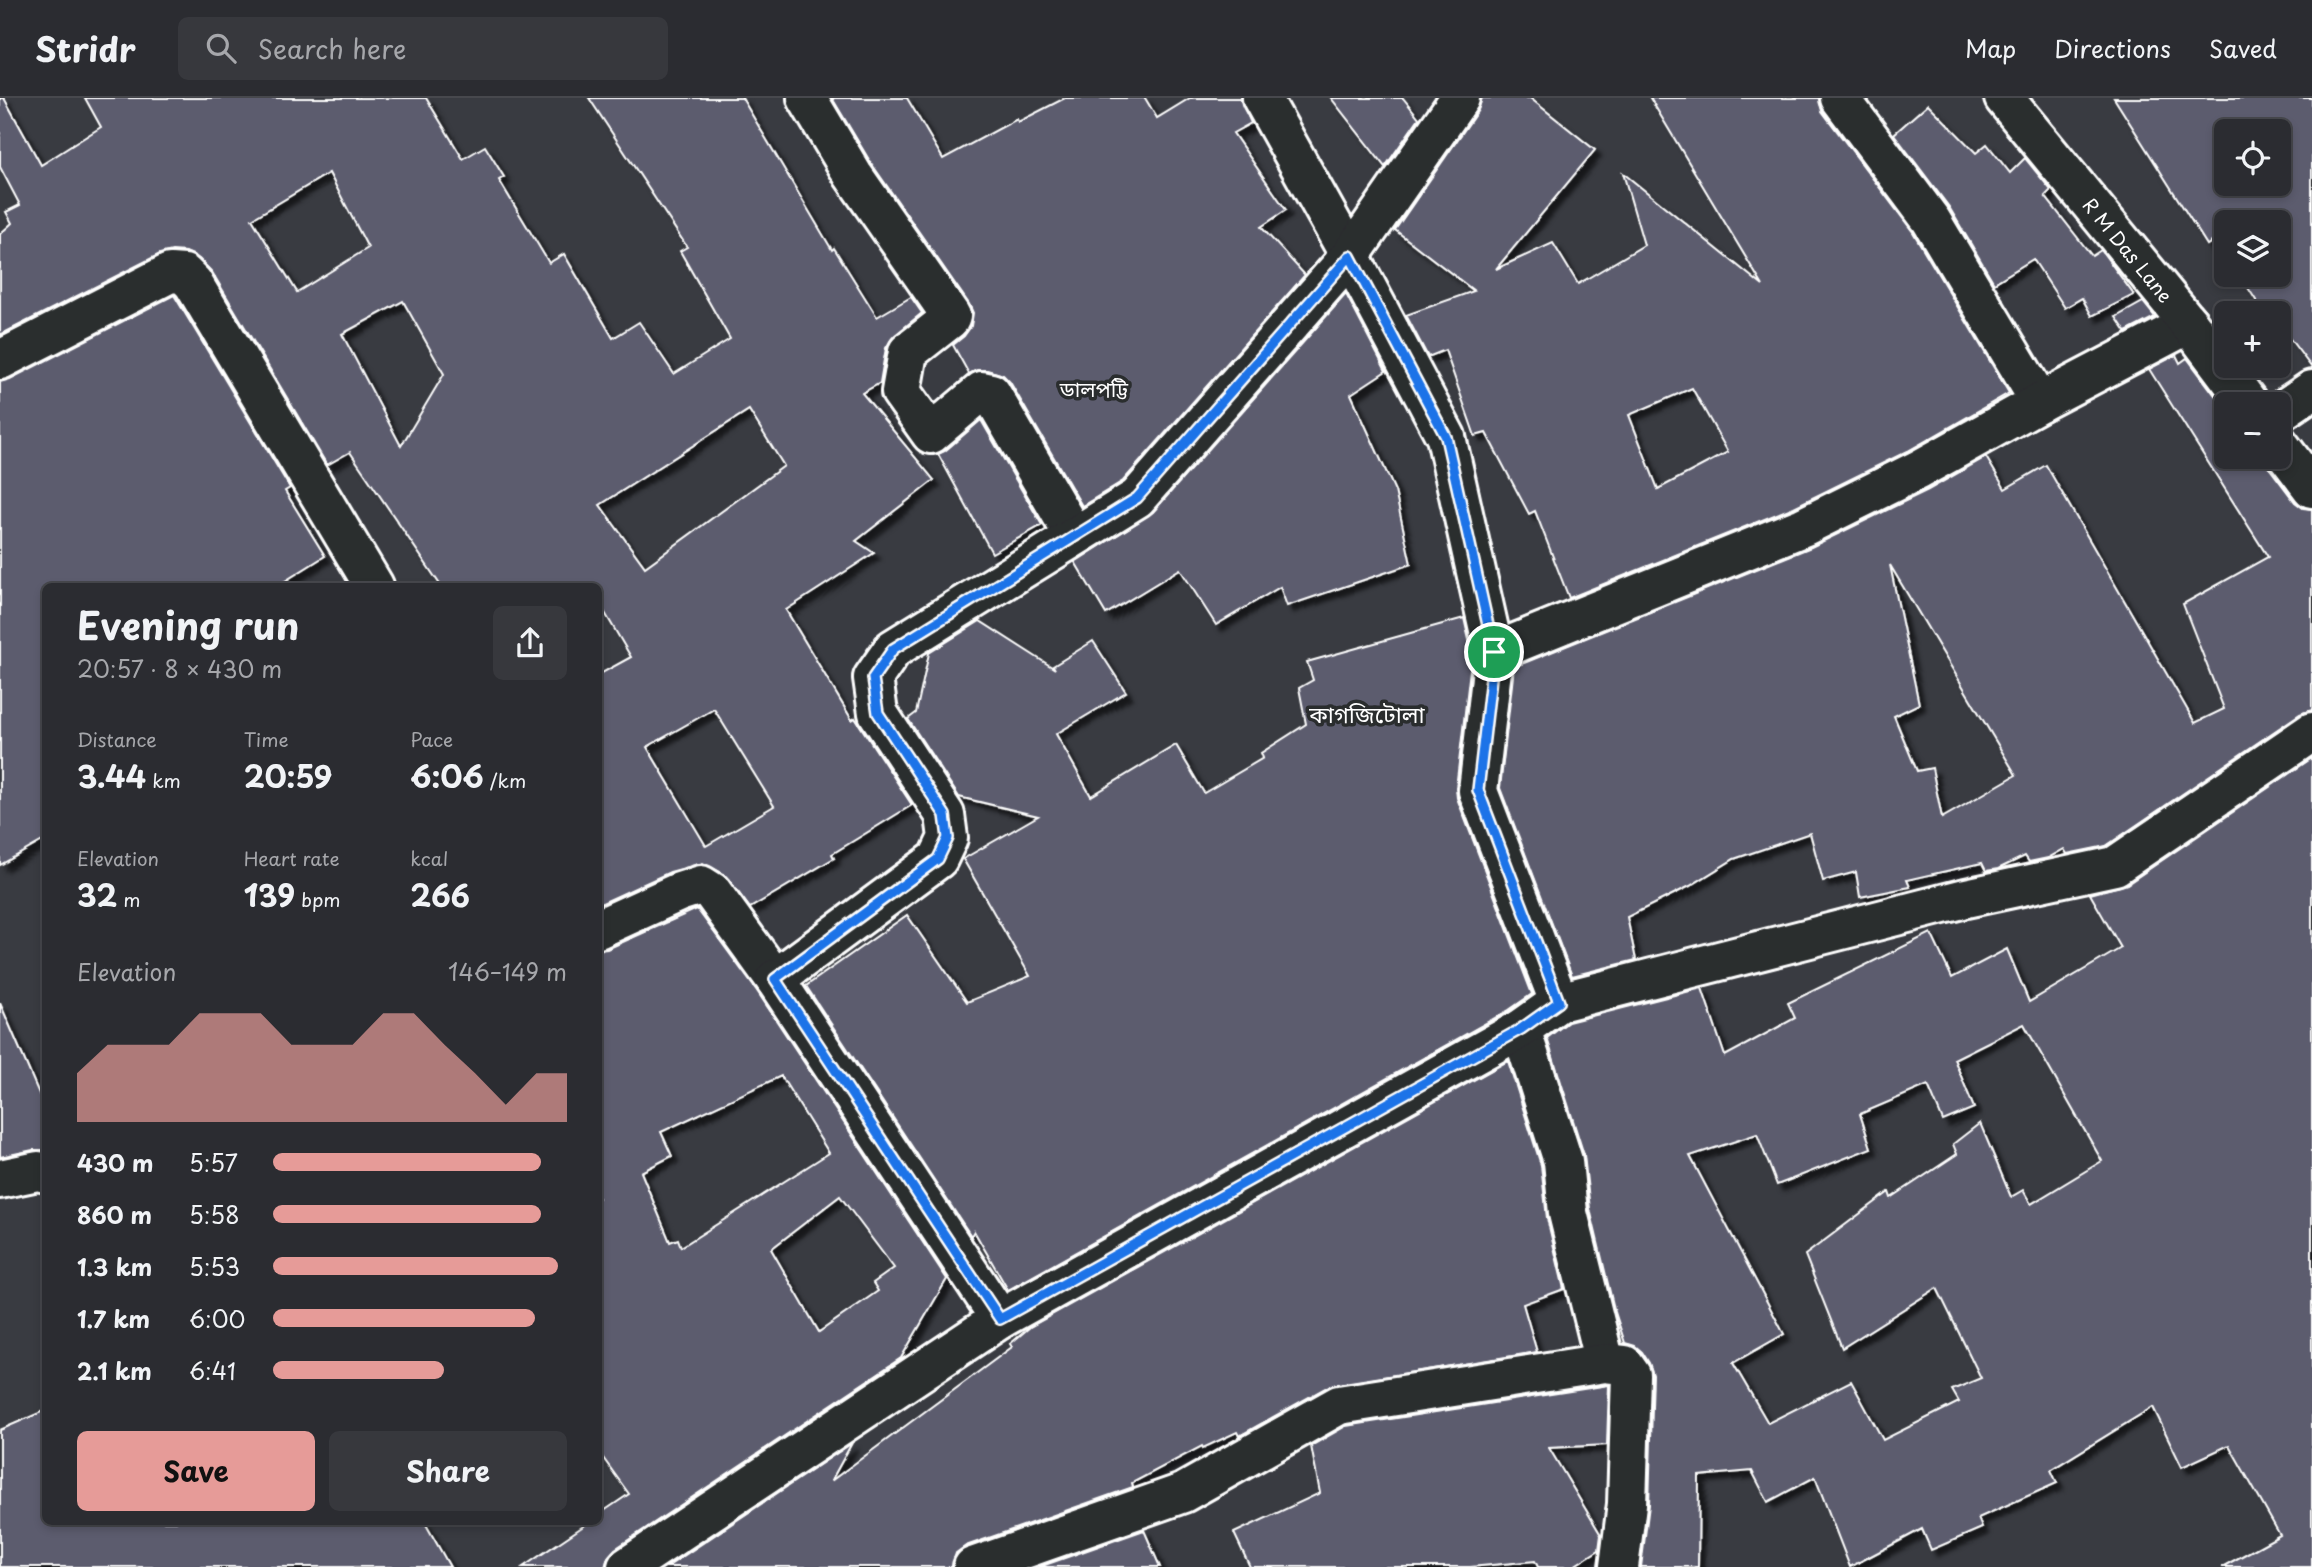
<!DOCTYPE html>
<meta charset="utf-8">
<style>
:root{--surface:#2b2c31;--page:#37383d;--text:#f1f3f6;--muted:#a6a7ab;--line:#47484d;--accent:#e69b98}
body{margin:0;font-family:"Playpen Sans","Noto Sans Bengali",sans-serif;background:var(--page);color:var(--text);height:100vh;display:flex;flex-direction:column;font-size:26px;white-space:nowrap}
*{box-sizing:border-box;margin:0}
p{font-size:23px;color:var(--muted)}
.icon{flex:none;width:38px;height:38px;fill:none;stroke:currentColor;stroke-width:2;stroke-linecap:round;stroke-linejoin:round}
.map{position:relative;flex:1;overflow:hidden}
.details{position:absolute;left:42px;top:485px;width:560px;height:942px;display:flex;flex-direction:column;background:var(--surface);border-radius:10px;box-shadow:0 4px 10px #0003,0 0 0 2px var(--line)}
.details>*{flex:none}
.controls{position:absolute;left:2214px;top:21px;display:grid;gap:14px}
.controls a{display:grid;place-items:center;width:77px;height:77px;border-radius:10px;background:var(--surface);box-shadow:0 4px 10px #0003,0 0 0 2px var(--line);font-size:35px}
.pin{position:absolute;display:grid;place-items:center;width:60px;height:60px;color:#fff;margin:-30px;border:4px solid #fff;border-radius:50%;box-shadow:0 2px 7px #0007}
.round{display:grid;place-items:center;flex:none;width:74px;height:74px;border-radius:10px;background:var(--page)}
.headline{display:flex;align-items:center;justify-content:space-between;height:119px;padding:0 35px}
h1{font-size:38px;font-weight:700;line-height:52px}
.figures{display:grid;grid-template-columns:repeat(3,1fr);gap:10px;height:119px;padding:7px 35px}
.figures div{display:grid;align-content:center}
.figures b{font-size:30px;font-weight:700}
.figures small{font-size:19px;font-weight:400}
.figures p{font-size:19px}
.chart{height:196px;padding:14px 35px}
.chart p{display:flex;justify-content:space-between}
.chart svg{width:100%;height:126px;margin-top:7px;fill:var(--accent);opacity:.7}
.action{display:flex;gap:14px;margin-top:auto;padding:14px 35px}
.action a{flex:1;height:80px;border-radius:10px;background:var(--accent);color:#111;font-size:28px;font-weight:700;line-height:80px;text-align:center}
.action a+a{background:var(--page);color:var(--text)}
ul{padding:0 35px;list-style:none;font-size:23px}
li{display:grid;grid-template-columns:112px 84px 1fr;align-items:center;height:52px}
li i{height:18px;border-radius:9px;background:var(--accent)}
header{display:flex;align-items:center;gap:42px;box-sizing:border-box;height:98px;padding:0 35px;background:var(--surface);border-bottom:2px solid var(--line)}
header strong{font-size:33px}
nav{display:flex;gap:38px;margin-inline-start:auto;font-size:24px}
.search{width:490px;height:63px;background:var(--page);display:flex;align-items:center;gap:18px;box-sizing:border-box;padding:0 24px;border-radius:10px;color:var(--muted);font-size:26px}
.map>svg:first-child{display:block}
.building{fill:#5c5c6e;stroke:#fff;stroke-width:2;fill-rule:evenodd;filter:url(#shadow)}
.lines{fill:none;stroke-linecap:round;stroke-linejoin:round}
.street-casing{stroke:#fff;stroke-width:44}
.secondary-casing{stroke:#fff;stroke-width:44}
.street{stroke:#2a2d2e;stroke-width:38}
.secondary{stroke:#2a2d2e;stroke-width:38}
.route-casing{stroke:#fff;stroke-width:14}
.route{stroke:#1a73e8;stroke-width:9}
.labels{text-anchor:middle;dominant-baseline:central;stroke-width:7;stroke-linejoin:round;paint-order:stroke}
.street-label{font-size:19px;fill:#fff;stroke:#2a2d2e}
.neighbourhood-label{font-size:21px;fill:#fff;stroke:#2a2d2e}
.quarter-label{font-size:23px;fill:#fff;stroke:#2a2d2e}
</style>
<header>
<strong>Stridr</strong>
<div class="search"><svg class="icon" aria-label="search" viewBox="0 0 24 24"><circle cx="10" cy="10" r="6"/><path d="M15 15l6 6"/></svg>Search here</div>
<nav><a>Map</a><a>Directions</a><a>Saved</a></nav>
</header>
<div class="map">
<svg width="2312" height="1469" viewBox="0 0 2312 1469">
<defs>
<filter id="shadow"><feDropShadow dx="6" dy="6" stdDeviation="2" flood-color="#0009"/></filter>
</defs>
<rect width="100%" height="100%" fill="#393b41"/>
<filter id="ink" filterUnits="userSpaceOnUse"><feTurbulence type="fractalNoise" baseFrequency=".0143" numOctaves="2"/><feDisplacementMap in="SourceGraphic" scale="14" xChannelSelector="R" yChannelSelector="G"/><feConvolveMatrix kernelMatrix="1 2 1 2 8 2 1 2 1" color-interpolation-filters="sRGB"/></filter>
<g filter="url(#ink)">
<!-- building -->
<g class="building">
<path d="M0,0H4L41,67L101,29L85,0H426L463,61L485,48L504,79L499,82L549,165L564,156L613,240L639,224L674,276L730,241L680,153L687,149L589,0H742L832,152L834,150L877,219L911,199L922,215L894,238L886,250L880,285L862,295L934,382L856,443L874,455L786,512L852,622L855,620L912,707L832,756L834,760L750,810L724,776L703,765L670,774L598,807V577L631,559L598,503V488H441L350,354L327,367L212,174L199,161L186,154L172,153L160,156L0,237V136L12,125L6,114L20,107L0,69ZM329,75L368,150L297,194L252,121ZM403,203L444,276L401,348L342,236ZM749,312L784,368L645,469L600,407ZM714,611L774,708L706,748L647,649Z"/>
<polygon points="832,0 907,0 943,61 1017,21 1018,24 1065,0 1145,0 1157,20 1190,0 1240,0 1251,25 1233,35 1286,112 1261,129 1305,177 1123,383 1082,408 1010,284 1003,277 987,272 977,272 969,276 953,247 964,238 971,228 973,215 969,206 871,65"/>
<polygon points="1331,0 1403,0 1419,20 1385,69"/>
<path d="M1482,0H1530L1595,52L1496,171L1553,145L1578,186L1644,147L1623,75L1763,188L1650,0H1819L1822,13L1913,134L2009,295L1908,353L1794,409L1569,500L1535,413L1529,416L1486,335L1475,338L1445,252L1428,259L1406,217L1474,193L1395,132L1478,12ZM1692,290L1728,354L1658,391L1629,317Z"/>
<path d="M2114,0H2312V270L2278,225V215H2264L2240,177H2278V124H2226V153L2218,140L2207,147ZM2226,33H2278V86H2226Z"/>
<polygon points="1928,6 1976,55 1987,46 2010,75 2025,60 2051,92 2045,98 2092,158 2101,152 2134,197 2092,218 2082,200 2065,210 2033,161 1994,185 1949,109 1894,36"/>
<polygon points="1346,196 1386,273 1351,296 1395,393 1411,466 1287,508 1280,489 1216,527 1180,471 1106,516 1075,464 1153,414"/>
<polygon points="174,197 290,390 285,393 325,458 277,488 46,488 46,741 0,767 0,284 10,281"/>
<polygon points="2143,204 2155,219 2126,234 2116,219"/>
<path d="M2176,257L2180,265L2187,260L2226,312V359H2261L2295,404L2303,410L2312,411V612L2300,616L2106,748L2067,756L2064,751L2048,760L2029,764L2025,758L1998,771L1986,773L1982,765L1907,782L1910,789L1860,799L1856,774L1823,783L1810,735L1734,761L1690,788L1627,819L1636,862L1572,878L1500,690L1514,569L1811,449L1928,392L1986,359L2005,391L2046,367L2195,625L2224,611L2183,506L2268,459L2149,271ZM1890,467L2016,677L1942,720L1932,670L1917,673L1894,618L1919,606Z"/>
<polygon points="981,322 1042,427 992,455 938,356 945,353"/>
<polygon points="1464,520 1472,555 1456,690 1457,700 1532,896 1509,912 1008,1192 974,1133 971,1138 806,888 907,817 967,904 1030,878 963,761 1038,718 959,699 908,621 916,615 929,555 980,523 1055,571 1053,568 1093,543 1126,594 1056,636 1091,698 1176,647 1204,695 1263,660 1261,655 1306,626 1299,590 1313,582 1307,564"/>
<path d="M2312,660V1469H2222L2280,1437L2229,1347L2182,1369L2153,1309L2051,1372L2057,1385L1978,1420L1982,1430L1931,1452L1922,1431L1850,1469L1815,1379L1768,1404L1752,1373L1699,1378L1698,1469H1641L1649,1407L1653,1277L1649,1265L1642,1254L1635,1248L1625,1245L1614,1211L1590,1111L1584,1057L1547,940L1568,924L1702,890L1725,958L1795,920L1788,905L1931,835L1952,880L2007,851L2029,904L2121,850L2090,796L2127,786ZM2024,926L2102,1063L2031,1106L2023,1092L2011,1099L1980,1025L1953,1046L1957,1056L1891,1100L1889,1094L1805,1157L1842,1250L1937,1190L1981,1280L1952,1292L1959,1304L1883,1342L1851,1283L1768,1325L1733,1265L1784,1236L1690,1058L1757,1036L1777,1087L1871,1050L1860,1016L1928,987L1943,1023L1974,1010L1954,961Z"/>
<path d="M697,811L757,893L947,1181L901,1260L615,1451L608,1459L605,1469H523L591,1423H598V1417L629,1396L598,1353V852L607,851ZM781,978L829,1055L681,1149L678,1141L670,1144L641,1074L672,1058L661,1034ZM840,1098L894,1170L873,1185L878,1193L819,1234L771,1151Z"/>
<polygon points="0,905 46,1012 46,1052 33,1052 0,1059"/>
<polygon points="1508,963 1541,1067 1547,1120 1564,1191 1523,1206 1537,1254 1329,1288 1239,1338 1237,1334 1203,1350 1202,1348 1132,1385 1133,1389 966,1448 956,1455 952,1469 667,1469 852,1345 831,1383 1012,1249 1010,1246 1030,1229"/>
<polygon points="1609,1287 1607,1347 1549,1350 1601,1437 1599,1452 1572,1469 1538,1469 1535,1463 1470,1469 1250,1469 1234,1435 1320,1395 1311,1348 1346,1328"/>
<polygon points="46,1312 46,1423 424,1423 450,1469 0,1469 0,1332"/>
<polygon points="1144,1432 1160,1469 1039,1469"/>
</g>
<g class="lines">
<defs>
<g id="street">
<polyline points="807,0 853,77 951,218 950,221 908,254 901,294 931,336 982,293 991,295 1074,438"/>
<polyline points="1262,0 1350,158 1446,339 1494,554 1478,693 1559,904"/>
<polyline points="1840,0 1931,122 2040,304"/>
<polyline points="0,262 170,175 184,176 193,185 374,488"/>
<polyline points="2278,315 2312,292"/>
<polyline points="1494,554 1803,429 1918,372 2040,304 2189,226"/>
<polyline points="598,831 679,794 701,787 712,794 775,881 938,761 948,740 945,717 878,615 873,580 893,551 1137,400 1350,158 1460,0"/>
<polyline points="775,881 1000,1221"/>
<polyline points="1521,931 1563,1063 1568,1115 1605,1265"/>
<polyline points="0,1081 38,1073 46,1075"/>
<polyline points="627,1469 1000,1221 1521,931 1559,904 1966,800 2115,768 2312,634"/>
<polyline points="973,1469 1183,1395 1339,1307 1605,1265 1624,1267 1631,1277 1627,1406 1619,1469"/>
</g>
<g id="secondary">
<path id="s1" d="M2004,0L2189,226L2249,306"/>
<polyline points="2278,345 2312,390"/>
</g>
</defs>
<!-- street casing -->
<use href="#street" class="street-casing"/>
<!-- secondary casing -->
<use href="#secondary" class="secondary-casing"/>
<!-- street -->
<use href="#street" class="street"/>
<!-- secondary -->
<use href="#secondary" class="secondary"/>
</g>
</g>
<g class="lines" filter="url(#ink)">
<defs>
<polygon id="route" points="1350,158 1446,339 1494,554 1478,692 1559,904 1521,931 1000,1221 775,881 938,761 948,740 945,717 878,615 873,580 893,551 1137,400"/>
</defs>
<!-- route casing -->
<use href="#route" class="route-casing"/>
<!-- route -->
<use href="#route" class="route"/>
</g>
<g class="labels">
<!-- street labels -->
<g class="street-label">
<text stroke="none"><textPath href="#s1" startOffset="196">R M Das Lane</textPath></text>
</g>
<!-- neighbourhood labels -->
<g class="neighbourhood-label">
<text x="1094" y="290">ডালপট্টি</text>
</g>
<!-- quarter labels -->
<g class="quarter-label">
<text x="1367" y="615">কাগজিটোলা</text>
</g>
</g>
</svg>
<div class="controls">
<a><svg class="icon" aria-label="locate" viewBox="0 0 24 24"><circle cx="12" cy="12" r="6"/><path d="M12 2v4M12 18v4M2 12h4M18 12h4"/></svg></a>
<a><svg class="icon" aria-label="layers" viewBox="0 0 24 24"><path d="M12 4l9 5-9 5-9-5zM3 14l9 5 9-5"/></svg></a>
<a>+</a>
<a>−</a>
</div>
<div class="pin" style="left:1494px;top:554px;background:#1e9e55"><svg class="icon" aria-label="arrive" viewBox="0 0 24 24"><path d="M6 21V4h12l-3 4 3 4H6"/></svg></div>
<section class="details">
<div class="headline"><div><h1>Evening run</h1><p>20:57 · 8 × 430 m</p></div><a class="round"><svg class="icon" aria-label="share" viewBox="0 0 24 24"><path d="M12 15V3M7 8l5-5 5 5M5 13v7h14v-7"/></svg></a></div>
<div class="figures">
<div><p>Distance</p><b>3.44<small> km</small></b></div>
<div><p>Time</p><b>20:59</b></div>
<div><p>Pace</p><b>6:06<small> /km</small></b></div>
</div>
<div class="figures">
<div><p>Elevation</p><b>32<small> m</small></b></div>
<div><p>Heart rate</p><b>139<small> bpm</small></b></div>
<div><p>kcal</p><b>266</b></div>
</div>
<div class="chart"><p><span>Elevation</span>146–149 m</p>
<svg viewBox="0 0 160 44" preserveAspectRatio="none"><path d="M0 44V27L10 17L20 17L30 17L40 6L50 6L60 6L70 17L80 17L90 17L100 6L110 6L120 17L130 27L140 38L150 27L160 27V44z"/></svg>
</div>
<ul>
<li><b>430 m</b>5:57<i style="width:91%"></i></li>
<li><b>860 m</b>5:58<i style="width:91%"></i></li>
<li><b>1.3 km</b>5:53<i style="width:97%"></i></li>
<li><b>1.7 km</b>6:00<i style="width:89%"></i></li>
<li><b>2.1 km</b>6:41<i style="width:58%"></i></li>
</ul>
<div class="action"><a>Save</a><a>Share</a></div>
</section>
</div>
